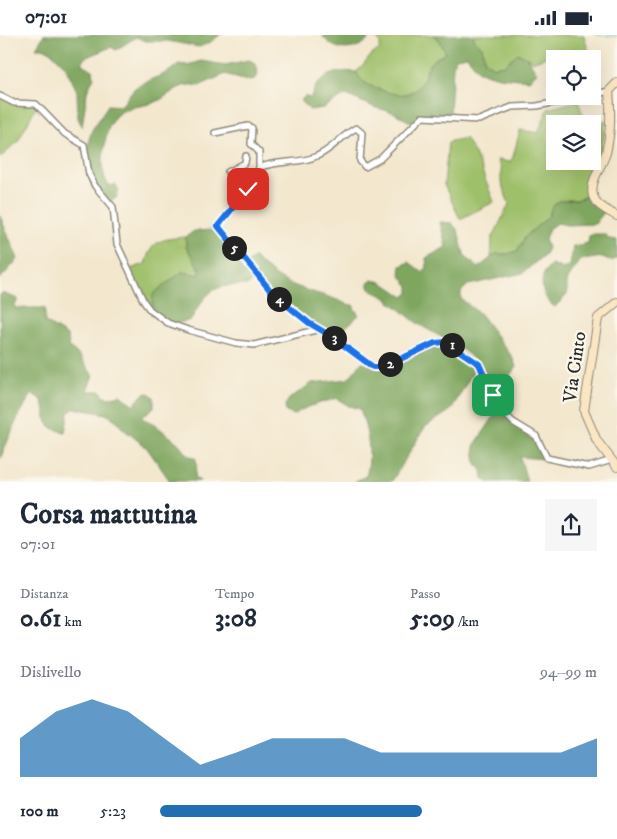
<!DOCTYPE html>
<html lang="it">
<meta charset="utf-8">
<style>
:root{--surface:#fff;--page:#f6f6f7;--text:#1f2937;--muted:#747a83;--accent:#1f6fb2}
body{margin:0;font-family:"IM FELL DW Pica",serif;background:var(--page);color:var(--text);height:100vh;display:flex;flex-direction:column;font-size:19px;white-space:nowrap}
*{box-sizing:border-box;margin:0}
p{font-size:16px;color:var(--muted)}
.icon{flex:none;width:28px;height:28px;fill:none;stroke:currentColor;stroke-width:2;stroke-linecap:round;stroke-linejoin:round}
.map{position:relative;height:447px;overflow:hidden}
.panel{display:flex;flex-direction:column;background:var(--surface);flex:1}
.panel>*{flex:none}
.buttons{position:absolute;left:546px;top:15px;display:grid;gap:10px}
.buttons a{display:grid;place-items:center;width:55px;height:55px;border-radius:0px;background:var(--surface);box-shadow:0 5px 20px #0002;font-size:25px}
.pin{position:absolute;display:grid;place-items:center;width:42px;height:42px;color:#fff;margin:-21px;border-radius:10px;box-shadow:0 2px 8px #0006}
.km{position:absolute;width:25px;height:25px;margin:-12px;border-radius:50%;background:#222;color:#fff;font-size:14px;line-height:25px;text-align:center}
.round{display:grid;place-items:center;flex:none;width:52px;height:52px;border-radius:0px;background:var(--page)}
.head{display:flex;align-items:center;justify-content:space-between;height:85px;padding:0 20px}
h1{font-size:28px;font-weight:800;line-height:38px}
.figures{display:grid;grid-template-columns:repeat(3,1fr);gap:8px;height:85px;padding:5px 20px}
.figures div{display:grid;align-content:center}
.figures b{font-size:25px;font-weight:800}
.figures small{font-size:14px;font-weight:400}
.figures p{font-size:14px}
.chart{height:140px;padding:10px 20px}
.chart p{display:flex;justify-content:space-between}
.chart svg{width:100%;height:90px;margin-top:5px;fill:var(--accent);opacity:.7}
ul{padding:0 20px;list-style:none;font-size:16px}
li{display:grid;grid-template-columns:80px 60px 1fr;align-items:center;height:38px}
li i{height:12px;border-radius:6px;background:var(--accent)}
.status{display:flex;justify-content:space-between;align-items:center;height:35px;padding:0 25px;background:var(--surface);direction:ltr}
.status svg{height:14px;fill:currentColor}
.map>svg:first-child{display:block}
.green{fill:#9fc06a;stroke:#65764a;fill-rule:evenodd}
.forest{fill:#7fa65e;stroke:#556844}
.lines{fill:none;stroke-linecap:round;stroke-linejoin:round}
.stream{stroke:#45b4bf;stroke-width:1}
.street-casing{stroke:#8f897c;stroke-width:8}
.secondary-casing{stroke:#8f897c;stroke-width:10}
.street{stroke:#fff;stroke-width:5}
.secondary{stroke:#fbe6c4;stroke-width:8}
.route-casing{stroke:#fff;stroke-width:10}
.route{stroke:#1a73e8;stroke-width:6}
.labels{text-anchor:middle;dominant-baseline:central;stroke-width:4.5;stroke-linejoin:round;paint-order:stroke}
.street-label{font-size:19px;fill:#2b2b2b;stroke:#fbf7ec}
</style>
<div class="status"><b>07:01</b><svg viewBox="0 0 49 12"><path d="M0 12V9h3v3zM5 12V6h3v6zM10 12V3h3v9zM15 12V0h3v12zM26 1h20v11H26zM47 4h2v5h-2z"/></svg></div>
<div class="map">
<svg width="617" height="447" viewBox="0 0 617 447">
<rect width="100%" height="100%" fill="#fbf7ec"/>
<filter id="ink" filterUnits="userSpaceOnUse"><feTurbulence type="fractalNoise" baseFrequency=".02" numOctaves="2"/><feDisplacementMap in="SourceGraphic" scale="10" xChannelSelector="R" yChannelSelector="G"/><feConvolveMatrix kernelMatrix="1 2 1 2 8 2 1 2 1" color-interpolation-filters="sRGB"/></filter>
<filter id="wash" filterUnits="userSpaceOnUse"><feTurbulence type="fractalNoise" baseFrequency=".0096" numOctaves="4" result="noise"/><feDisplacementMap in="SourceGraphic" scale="20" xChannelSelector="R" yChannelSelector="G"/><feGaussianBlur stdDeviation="1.12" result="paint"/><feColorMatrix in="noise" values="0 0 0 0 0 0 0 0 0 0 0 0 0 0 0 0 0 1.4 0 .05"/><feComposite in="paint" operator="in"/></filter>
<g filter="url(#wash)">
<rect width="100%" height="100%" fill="#f3e7ce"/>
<!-- green -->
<g class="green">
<path d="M366,0H433L439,4L446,18C440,22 434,23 430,29C426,34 426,41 422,47C411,63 397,61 381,55C369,51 362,48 356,37C368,28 366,22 380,14V7L373,0L367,3Z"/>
<polygon points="473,0 584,0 589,18 570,21 557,18 532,27 526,21 511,23 505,30 493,32 485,26 482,12 475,6"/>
<polygon points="0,59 14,66 38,68 18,106 0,123"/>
<path d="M578,66L586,88L606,85L601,120L591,144L590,159L578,165H567L551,174L549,181L526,201L517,216L508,219H497L491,225L492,204L509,169L501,147V135L497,125L510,127L513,122L520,95L538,98L548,74ZM555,89H592V126H555Z"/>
<polygon points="465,103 475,119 494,167 460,184 444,150 448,107"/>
<path d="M186,202V212L201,236L199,240L182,237L160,253L151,274L130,234L145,229C152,204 162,204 186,202Z"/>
</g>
<!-- forest -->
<g class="forest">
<polygon points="44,0 220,0 209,8 199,12 168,6 145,6 136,2 116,15 111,12 84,23 82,29 93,35 94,42 87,57 82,92 78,83 77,56 65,31 51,17 43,13 36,13"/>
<path d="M322,0H366L368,5C353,18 333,17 322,0Z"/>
<path d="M433,0H473L475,6L482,12L485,26L493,32L505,30L518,18L526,21L537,38L529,45L499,42L479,36L467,21L456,23L453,31L450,78L429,79L410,87L393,77L376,73L346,60L323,73L310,75L300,66L305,61L309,63C314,59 313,55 317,50C325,38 343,35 356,37C362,48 369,51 381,55C397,61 411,63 422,47C426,41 426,34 430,29C434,23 440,22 446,18L439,4Z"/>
<path d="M249,25C257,27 259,35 257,42L251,46L225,39L199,51C181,46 173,58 158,66C145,72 130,70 118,79C104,89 97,138 109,151L116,150L119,156L116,163L107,169L91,150L88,108L92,95L108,70L121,71C127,65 129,58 135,53C148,43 168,41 178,29L187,30L201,26L225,30Z"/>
<path d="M590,159L605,176L595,189L567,190L558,188L549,193L545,204L548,213L545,219L523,238L468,250L461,257V264L480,279L513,323L516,332L508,343L490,349C477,315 445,306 417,288C406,280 400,273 390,267V265L370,254L368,247L372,245L382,247L404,262L409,258V251L400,240L401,231L409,227L422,237L427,233L426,223L446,212L440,187L452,188L458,196L464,219L478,233L496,219H508L517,216L526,201L549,181L551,174L558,166L578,165Z"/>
<polygon points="0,181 18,224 0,244"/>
<path d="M216,195L244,230L255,222C278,249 301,253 332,263C341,266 345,270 354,270V273L359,280L333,304L270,258L256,243L248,250C214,249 207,255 191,285L173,289L151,279L153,259L182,237L199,240L201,236L186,212V202L194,196Z"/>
<path d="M593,199H605L609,204L617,205V223L611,226L603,222L581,225L567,244V260L555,272C540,263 537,239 552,229L563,234L570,230L573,211L588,208L589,201Z"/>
<path d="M2,258L18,264L14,273H45V287L68,301L69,312C82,320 84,331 93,340L87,356H101L102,359L108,363L120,360L134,370L143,359L149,358L154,362V372L141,383L153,388L178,408L189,421L195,422L197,429L195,443L200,446H170L147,413L122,393L116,385L106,379L75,373L69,377L65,397C38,392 50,381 41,364L32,359L18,382L0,424V260Z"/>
<path d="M441,305L477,330L451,375L425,392L392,446H355L366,441C373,419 367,394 360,374L349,371L336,363C321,369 306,370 294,380L286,377L285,370L289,364L312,348L348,344L362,327L379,335Z"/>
<path d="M499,374C519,390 535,398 543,424L520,422L527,446L488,447L483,444L482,435L476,429L474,411Z"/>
</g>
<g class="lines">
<!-- stream -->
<polyline class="stream" points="597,0 617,1"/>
</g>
</g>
<g filter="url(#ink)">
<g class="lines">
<defs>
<g id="street">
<polyline points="592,60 609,56"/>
<polyline points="0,61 14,68 36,69 65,99 84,110 89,139 95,151 113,172 117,209 144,267 150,275 168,288 188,295 236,308 254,310 320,294"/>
<path d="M589,61L537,71L512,72L479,85L422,82L380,124L365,132L360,126L362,98L356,93C341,101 332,115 317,121C298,130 278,124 259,133L248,154L218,191L274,260L309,288L331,301L373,332H383L441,307H446L467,320L483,334L493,361L503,377L513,387L536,401L547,423L589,432L612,425"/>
<polyline points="215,98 248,91 252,93 251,109 259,117 259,133"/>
<polyline points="235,169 234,152 228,137 245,128 246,121"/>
</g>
<g id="secondary">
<path d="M617,48L609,56C611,76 611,98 606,118C602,131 586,151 595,165C599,172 610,177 617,181"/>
<polyline points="617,267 598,283 584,376 597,406 617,432"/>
</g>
</defs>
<!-- street casing -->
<use href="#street" class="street-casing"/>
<!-- secondary casing -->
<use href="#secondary" class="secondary-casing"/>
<!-- street -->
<use href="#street" class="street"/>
<!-- secondary -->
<use href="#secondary" class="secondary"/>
</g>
</g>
<g class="lines" filter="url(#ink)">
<defs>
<polyline id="route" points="248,154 218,191 274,260 309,288 331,301 373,332 383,332 435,308 446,307 479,329 493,360"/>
</defs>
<!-- route casing -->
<use href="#route" class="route-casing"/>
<!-- route -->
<use href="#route" class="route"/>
</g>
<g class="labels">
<!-- street labels -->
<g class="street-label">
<text transform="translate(575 332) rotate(-82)">Via Cinto</text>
</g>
</g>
</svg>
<div class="buttons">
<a><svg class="icon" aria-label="locate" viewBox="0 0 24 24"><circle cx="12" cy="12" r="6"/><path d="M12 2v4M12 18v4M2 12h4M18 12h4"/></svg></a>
<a><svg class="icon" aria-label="layers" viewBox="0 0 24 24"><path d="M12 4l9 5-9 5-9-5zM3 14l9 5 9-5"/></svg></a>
</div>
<div class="pin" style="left:493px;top:360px;background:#1e9e55"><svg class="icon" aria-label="arrive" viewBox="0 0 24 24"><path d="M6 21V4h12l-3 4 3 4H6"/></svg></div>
<div class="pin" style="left:248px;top:154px;background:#d93025"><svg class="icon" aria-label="check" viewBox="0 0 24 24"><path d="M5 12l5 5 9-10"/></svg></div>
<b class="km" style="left:452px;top:310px">1</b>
<b class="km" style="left:390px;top:329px">2</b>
<b class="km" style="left:334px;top:303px">3</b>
<b class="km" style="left:279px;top:264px">4</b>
<b class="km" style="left:234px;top:213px">5</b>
</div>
<section class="panel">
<div class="head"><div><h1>Corsa mattutina</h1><p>07:01</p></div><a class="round"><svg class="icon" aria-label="share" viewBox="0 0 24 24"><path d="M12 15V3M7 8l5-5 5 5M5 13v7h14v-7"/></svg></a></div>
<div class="figures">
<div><p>Distanza</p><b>0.61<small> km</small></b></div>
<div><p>Tempo</p><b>3:08</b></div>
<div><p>Passo</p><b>5:09<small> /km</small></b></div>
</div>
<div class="chart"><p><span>Dislivello</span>94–99 m</p>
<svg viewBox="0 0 160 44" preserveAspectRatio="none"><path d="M0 44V25L10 12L20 6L30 12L40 25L50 38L60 32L70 25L80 25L90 25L100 32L110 32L120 32L130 32L140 32L150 32L160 25V44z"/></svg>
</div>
<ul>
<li><b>100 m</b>5:23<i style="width:60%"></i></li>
</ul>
</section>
